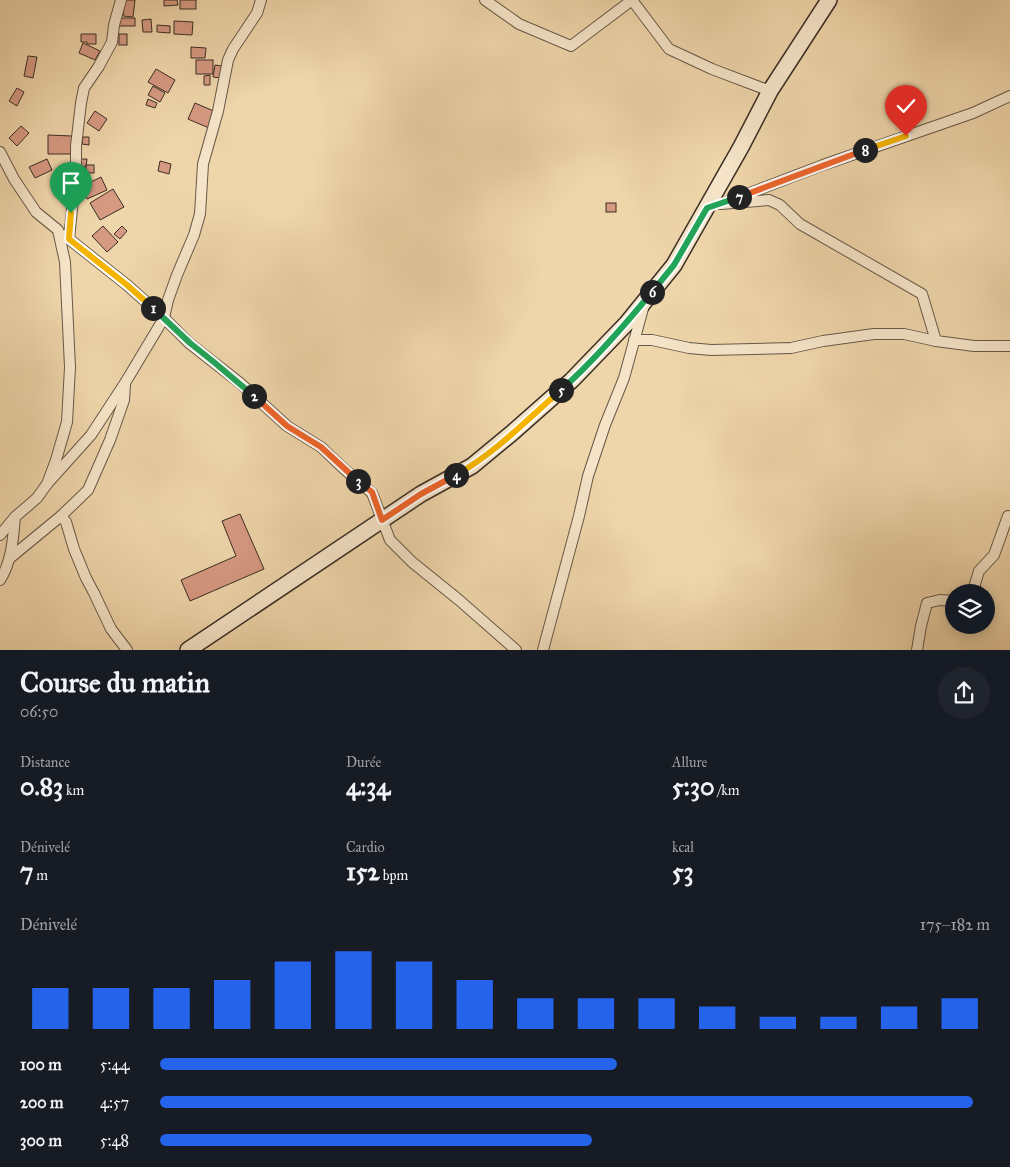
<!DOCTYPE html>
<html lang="fr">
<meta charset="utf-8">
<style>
:root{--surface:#171b24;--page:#20242c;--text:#f1f3f6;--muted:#9ea1a6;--accent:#2563eb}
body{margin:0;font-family:"IM FELL Great Primer",serif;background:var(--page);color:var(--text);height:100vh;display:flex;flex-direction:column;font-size:19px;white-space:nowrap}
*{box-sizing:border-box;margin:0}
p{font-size:16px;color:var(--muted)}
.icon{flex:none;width:28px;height:28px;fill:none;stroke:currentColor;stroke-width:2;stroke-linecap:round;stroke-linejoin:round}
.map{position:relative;height:650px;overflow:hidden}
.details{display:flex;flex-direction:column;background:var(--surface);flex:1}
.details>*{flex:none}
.fabs{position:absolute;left:945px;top:584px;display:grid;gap:10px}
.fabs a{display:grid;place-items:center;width:50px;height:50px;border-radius:50%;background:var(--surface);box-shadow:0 2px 12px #0003;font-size:25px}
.pin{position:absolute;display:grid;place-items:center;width:42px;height:42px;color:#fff;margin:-51px -21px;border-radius:50% 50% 50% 0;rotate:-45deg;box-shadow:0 0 5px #0007}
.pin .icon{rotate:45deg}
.km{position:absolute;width:25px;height:25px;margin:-12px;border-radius:50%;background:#222;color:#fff;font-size:14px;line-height:25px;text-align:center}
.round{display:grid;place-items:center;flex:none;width:52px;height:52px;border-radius:26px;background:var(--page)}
.head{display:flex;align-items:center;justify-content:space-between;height:85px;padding:0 20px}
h1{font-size:28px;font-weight:700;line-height:38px}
.figures{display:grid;grid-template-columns:repeat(3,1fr);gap:8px;height:85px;padding:5px 20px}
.figures div{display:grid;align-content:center}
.figures b{font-size:25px;font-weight:700}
.figures small{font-size:14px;font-weight:400}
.figures p{font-size:14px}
.chart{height:140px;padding:10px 20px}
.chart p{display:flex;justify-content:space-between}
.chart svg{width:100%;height:90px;margin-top:5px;stroke:var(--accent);stroke-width:6}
ul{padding:0 20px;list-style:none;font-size:16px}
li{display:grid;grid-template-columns:80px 60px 1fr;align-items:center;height:38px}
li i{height:12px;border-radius:6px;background:var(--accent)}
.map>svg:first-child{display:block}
.building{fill:#d69982;stroke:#3a2e26}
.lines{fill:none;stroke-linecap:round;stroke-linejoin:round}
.street-casing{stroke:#675847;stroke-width:12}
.secondary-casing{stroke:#3a2e26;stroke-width:18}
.street{stroke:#f5e4c8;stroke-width:10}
.secondary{stroke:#f5e4c8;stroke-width:15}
.split-1-casing{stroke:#fff;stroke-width:10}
.split-2-casing{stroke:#fff;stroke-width:10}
.split-3-casing{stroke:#fff;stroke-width:10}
.split-4-casing{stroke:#fff;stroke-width:10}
.split-5-casing{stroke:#fff;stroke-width:10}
.split-6-casing{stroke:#fff;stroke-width:10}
.split-7-casing{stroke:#fff;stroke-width:10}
.split-8-casing{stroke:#fff;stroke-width:10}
.split-9-casing{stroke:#fff;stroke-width:10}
.split-1{stroke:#f5b400;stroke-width:6}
.split-2{stroke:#22a559;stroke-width:6}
.split-3{stroke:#f0652b;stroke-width:6}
.split-4{stroke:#f0652b;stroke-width:6}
.split-5{stroke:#f5b400;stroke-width:6}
.split-6{stroke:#22a559;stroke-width:6}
.split-7{stroke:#22a559;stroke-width:6}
.split-8{stroke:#f0652b;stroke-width:6}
.split-9{stroke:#f5b400;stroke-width:6}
</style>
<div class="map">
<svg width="1010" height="650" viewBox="0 0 1010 650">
<rect width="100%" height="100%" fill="#efd5aa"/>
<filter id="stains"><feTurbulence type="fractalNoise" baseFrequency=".004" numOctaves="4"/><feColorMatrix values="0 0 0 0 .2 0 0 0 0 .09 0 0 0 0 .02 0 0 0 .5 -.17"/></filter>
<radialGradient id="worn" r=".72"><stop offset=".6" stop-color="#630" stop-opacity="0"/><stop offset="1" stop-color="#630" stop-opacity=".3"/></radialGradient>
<!-- building -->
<g class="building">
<polygon points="125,0 135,0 133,17 123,16"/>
<polygon points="164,0 177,0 178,5 164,6"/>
<rect x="180" y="0" width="16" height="9"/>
<rect x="118" y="18" width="17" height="8"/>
<polygon points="151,19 152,32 143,32 142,20"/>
<polygon points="174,21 193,22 192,35 174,34"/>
<polygon points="157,25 170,26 170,33 157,32"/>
<polygon points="81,34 96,34 96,44 87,44 87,42 81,42"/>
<rect x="119" y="34" width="8" height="11"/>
<polygon points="83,43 100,51 95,60 79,53"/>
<polygon points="191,47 206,48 205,58 191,58"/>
<polygon points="28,56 37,57 33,78 24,76"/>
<rect x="196" y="60" width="17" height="14"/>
<polygon points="215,65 222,66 221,78 213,77"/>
<polygon points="156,69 175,80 168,93 148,82"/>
<polygon points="210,75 210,85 204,85 204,76"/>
<polygon points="153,86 165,93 160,102 148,95"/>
<polygon points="17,88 24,92 17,106 9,101"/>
<polygon points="148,99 157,103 155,108 146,105"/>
<polygon points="195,103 216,112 209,128 188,119"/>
<polygon points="95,111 107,119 99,131 87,123"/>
<polygon points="21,126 29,133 17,146 9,138"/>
<polygon points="48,135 72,136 71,154 48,154"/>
<polygon points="83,137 89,137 89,145 82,144"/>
<polygon points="47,159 52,170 35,178 29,167"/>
<polygon points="81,159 87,159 86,167 80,166"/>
<polygon points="160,161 171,164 169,174 158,171"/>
<rect x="86" y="165" width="8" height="8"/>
<polygon points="101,177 107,190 87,199 81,187"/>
<polygon points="113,189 124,207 100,220 90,203"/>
<rect x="606" y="203" width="10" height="9"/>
<polygon points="103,226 118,242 107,252 92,236"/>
<polygon points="122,226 127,231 120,239 114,234"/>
<polygon points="240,514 264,569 190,601 181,580 236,556 222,521"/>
</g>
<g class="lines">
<defs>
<g id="street">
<polyline points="485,0 519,24 571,46 632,0"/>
<polyline points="632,0 669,49 712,69 770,91"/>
<polyline points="1010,96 973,113 823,165 721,204 769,200 780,205 800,224 922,294 936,341 974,346 1010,346"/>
<path d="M0,152L14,179L36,212L58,230L65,262L70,367L67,422L56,460L47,484L37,498L15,517C13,539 12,561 0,580"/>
<polyline points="65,235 69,239 76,170 76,146 81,103 84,88 99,66 112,42 114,25 121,0"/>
<polyline points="69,239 127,285 164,318 189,343 240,383 287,426 321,447 343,468 372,493 390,540 412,562 459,600 516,650"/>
<polyline points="634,340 652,340 689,348 711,350 791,348 823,341 874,334 904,334 936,341"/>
<polyline points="47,484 91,435 125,383 164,318 168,300 177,275 194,235 200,214 203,164 218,111 228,60 233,49 257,13 261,0"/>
<polyline points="61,516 66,522 74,549 86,578 94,593 111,629 127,650"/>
<polyline points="0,535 15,517"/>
<polyline points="10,558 61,516 88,490 110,440 124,400 125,385"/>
<polyline points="972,592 975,589 975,584 979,571 994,555 1008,516"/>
<polyline points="543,650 579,516 588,476 605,425 624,378 644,305"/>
<polyline points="917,650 921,626 927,603 940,600 954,601"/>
</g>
<polyline id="secondary" points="188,650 421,494 472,466 512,433 572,380 627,323 674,265 741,147 770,91 829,0"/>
</defs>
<!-- street casing -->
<use href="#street" class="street-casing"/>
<!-- secondary casing -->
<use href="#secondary" class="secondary-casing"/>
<!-- street -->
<use href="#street" class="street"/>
<!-- secondary -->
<use href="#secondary" class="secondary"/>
</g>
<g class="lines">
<defs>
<polyline id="split-1" points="71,213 69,239 127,285 153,308"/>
<polyline id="split-2" points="153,308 190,343 215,363 254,396"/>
<polyline id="split-3" points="254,396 287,426 321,447 358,481"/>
<polyline id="split-4" points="358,481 372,492 382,520 421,494 456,475"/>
<path id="split-5" d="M456,475C495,453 527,420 561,390"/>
<path id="split-6" d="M561,390C594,361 624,326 652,292"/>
<polyline id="split-7" points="652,292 674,265 707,208 739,197"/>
<polyline id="split-8" points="739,197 865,150"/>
<polyline id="split-9" points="865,150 906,136"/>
</defs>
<!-- split-1 casing -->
<use href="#split-1" class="split-1-casing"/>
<!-- split-2 casing -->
<use href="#split-2" class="split-2-casing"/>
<!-- split-3 casing -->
<use href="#split-3" class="split-3-casing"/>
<!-- split-4 casing -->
<use href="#split-4" class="split-4-casing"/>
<!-- split-5 casing -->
<use href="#split-5" class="split-5-casing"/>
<!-- split-6 casing -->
<use href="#split-6" class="split-6-casing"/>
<!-- split-7 casing -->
<use href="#split-7" class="split-7-casing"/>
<!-- split-8 casing -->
<use href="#split-8" class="split-8-casing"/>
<!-- split-9 casing -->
<use href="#split-9" class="split-9-casing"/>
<!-- split-1 -->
<use href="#split-1" class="split-1"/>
<!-- split-2 -->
<use href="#split-2" class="split-2"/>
<!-- split-3 -->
<use href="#split-3" class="split-3"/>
<!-- split-4 -->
<use href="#split-4" class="split-4"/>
<!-- split-5 -->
<use href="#split-5" class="split-5"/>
<!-- split-6 -->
<use href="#split-6" class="split-6"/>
<!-- split-7 -->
<use href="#split-7" class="split-7"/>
<!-- split-8 -->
<use href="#split-8" class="split-8"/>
<!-- split-9 -->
<use href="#split-9" class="split-9"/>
</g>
<rect width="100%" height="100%" filter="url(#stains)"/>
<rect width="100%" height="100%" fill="url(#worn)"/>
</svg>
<div class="fabs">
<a><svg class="icon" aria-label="layers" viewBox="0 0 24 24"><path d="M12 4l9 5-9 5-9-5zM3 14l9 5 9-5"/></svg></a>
</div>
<div class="pin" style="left:71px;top:213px;background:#1e9e55"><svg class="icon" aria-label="arrive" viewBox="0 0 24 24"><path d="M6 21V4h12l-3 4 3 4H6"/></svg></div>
<div class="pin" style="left:906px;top:136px;background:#d93025"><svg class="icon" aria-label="check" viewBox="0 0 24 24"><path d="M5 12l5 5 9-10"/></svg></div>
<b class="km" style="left:153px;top:308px">1</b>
<b class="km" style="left:254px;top:396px">2</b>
<b class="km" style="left:358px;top:481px">3</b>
<b class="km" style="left:456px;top:475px">4</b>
<b class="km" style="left:561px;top:390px">5</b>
<b class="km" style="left:652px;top:292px">6</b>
<b class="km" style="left:739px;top:197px">7</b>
<b class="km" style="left:865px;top:150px">8</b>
</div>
<section class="details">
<div class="head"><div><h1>Course du matin</h1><p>06:50</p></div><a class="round"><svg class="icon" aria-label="share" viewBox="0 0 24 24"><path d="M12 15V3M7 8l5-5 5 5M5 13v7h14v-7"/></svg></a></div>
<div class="figures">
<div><p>Distance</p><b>0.83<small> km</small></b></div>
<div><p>Durée</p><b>4:34</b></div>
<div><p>Allure</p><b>5:30<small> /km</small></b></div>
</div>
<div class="figures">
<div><p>Dénivelé</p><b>7<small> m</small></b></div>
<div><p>Cardio</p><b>152<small> bpm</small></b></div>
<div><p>kcal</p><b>53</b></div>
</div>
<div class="chart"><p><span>Dénivelé</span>175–182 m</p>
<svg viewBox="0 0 160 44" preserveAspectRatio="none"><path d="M5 44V24M15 44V24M25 44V24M35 44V20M45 44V11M55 44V6M65 44V11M75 44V20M85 44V29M95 44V29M105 44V29M115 44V33M125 44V38M135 44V38M145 44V33M155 44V29"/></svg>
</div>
<ul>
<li><b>100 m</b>5:44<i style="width:55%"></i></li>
<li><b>200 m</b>4:57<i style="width:98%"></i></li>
<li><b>300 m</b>5:48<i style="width:52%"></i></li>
</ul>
</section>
